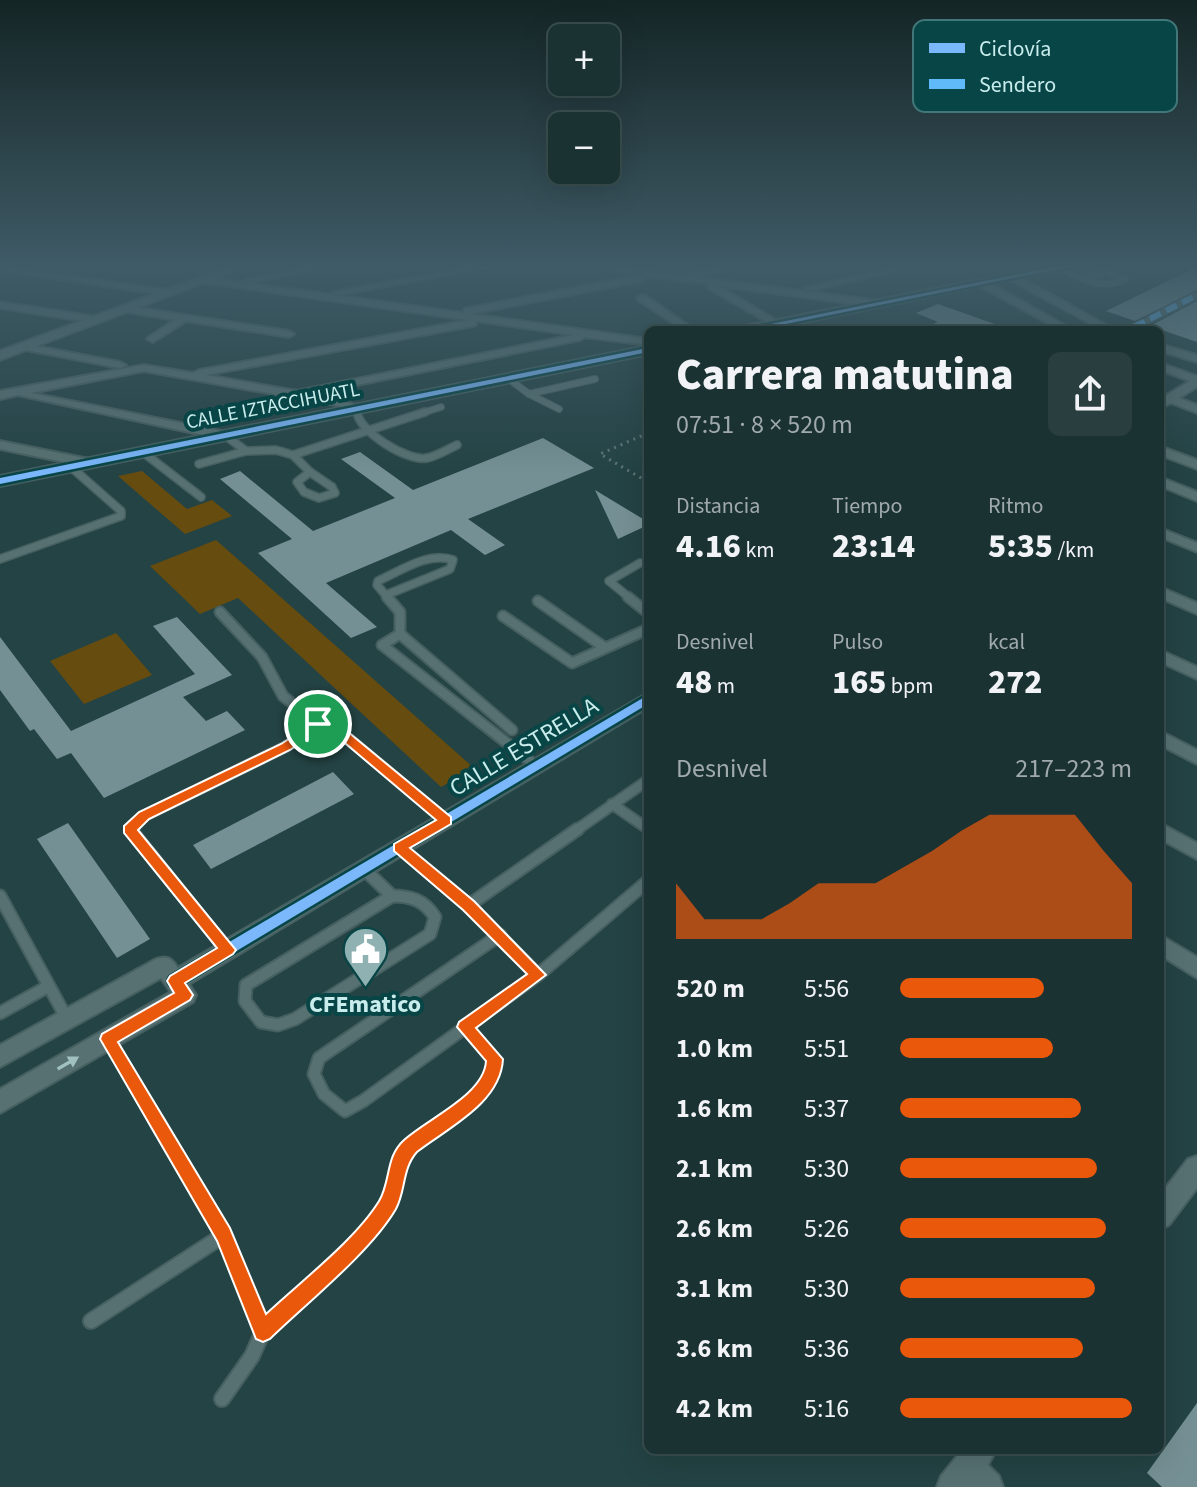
<!DOCTYPE html>
<html lang="es">
<meta charset="utf-8">
<style>
:root{--surface:#1b3233;--page:#283e3f;--text:#f1f3f6;--muted:#a0aaac;--line:#394d4e;--accent:#ea580c}
body{margin:0;font-family:"Source Sans 3",sans-serif;background:var(--page);color:var(--text);height:100vh;display:flex;flex-direction:column;font-size:30px;white-space:nowrap}
*{box-sizing:border-box;margin:0}
p{font-size:26px;color:var(--muted)}
.icon{flex:none;width:44px;height:44px;fill:none;stroke:currentColor;stroke-width:2;stroke-linecap:round;stroke-linejoin:round}
.map{position:relative;flex:1;overflow:hidden}
.sheet{position:absolute;left:644px;top:326px;width:520px;height:1128px;display:flex;flex-direction:column;background:var(--surface);border-radius:12px;box-shadow:0 8px 32px #0002,0 0 0 2px var(--line)}
.sheet>*{flex:none}
.fabs{position:absolute;left:548px;top:24px;display:grid;gap:16px}
.fabs a{display:grid;place-items:center;width:72px;height:72px;border-radius:12px;background:var(--surface);box-shadow:0 8px 32px #0002,0 0 0 2px var(--line);font-size:40px}
.pin{position:absolute;display:grid;place-items:center;width:68px;height:68px;color:#fff;margin:-34px;border:4px solid #fff;border-radius:50%;box-shadow:0 2px 8px #0007}
.round{display:grid;place-items:center;flex:none;width:84px;height:84px;border-radius:12px;background:var(--page)}
.headline{display:flex;align-items:center;justify-content:space-between;height:136px;padding:0 32px}
h1{font-size:44px;font-weight:800;line-height:60px}
.metrics{display:grid;grid-template-columns:repeat(3,1fr);gap:12px;height:136px;padding:8px 32px}
.metrics div{display:grid;align-content:center}
.metrics b{font-size:34px;font-weight:800}
.metrics small{font-size:22px;font-weight:400}
.metrics p{font-size:22px}
.chart{height:224px;padding:16px 32px}
.chart p{display:flex;justify-content:space-between}
.chart svg{width:100%;height:144px;margin-top:8px;fill:var(--accent);opacity:.7}
ul{padding:0 32px;list-style:none;font-size:26px}
li{display:grid;grid-template-columns:128px 96px 1fr;align-items:center;height:60px}
li i{height:20px;border-radius:10px;background:var(--accent)}
.map>svg:first-child{display:block}
.green{fill:#674c10}
.building{fill:#759094}
.lines{fill:none;stroke-linecap:round;stroke-linejoin:round}
.service-far4-casing{stroke:#465f60;stroke-width:8}
.service-far3-casing{stroke:#465f60;stroke-width:10}
.service-far2-casing{stroke:#465f60;stroke-width:13}
.service-far1-casing{stroke:#465f60;stroke-width:15}
.service-casing{stroke:#465f60;stroke-width:18}
.pedestrian-casing{stroke:#465f60;stroke-width:4}
.minor-casing{stroke:#465f60;stroke-width:4}
.tertiary-casing{stroke:#465f60;stroke-width:4}
.path{stroke:#5f7576;stroke-width:3;stroke-dasharray:2 5;stroke-linecap:butt}
.service-far4{stroke:#577172;stroke-width:6}
.service-far3{stroke:#577172;stroke-width:7}
.service-far2{stroke:#577172;stroke-width:9}
.service-far1{stroke:#577172;stroke-width:11}
.service{stroke:#577172;stroke-width:14}
.pedestrian{fill:#577172;fill-rule:evenodd}
.minor{fill:#577172;fill-rule:evenodd}
.tertiary{fill:#577172;fill-rule:evenodd}
.quiet{stroke:#60bafa;stroke-width:6;stroke-dasharray:12 6;stroke-linecap:butt}
.cycleway-casing{stroke:#074546;stroke-width:5}
.cycleway{fill:#7ab7fb;fill-rule:evenodd}
.oneway{fill:#a1c1c1}
.route{fill:#ea580c;stroke:#fff;stroke-width:2;fill-rule:evenodd}
.labels{text-anchor:middle;dominant-baseline:central;stroke-width:8;stroke-linejoin:round;paint-order:stroke}
.far-street-label{font-size:20px;fill:#c9ecec;stroke:#074546}
.street-label{font-size:24px;fill:#c9ecec;stroke:#074546}
.poi-label{font-size:24px;font-weight:bold;fill:#c9ecec;stroke:#074546}
.key{fill:#074546;stroke:#417778;stroke-width:2}
.key-label{font-size:22px;fill:#c9ecec}
</style>
<div class="map">
<svg width="1197" height="1487" viewBox="0 0 1197 1487">
<rect width="100%" height="100%" fill="#244344"/>
<!-- green -->
<g class="green">
<polygon points="142,471 187,509 212,500 232,516 185,534 118,476"/>
<polygon points="216,540 474,768 441,787 238,598 200,614 150,566"/>
<polygon points="116,633 152,675 84,704 50,661"/>
</g>
<!-- building -->
<g class="building">
<polygon points="1197,267 1197,290 1135,321 1106,311"/>
<polygon points="1197,301 1197,342 1150,326"/>
<polygon points="938,304 1006,328 1005,330 919,330 938,322 916,313"/>
<polygon points="543,438 594,468 468,519 505,545 485,555 451,530 326,583 377,627 351,638 258,553 292,539 220,479 240,471 313,531 395,498 341,459 360,452 413,490"/>
<polygon points="595,490 648,522 648,525 618,539"/>
<polygon points="177,617 232,675 183,697 206,721 227,711 245,730 104,798 71,753 57,759 34,729 30,731 0,690 0,637 71,731 195,674 153,626"/>
<polygon points="333,772 354,794 211,869 193,845"/>
<polygon points="68,823 150,939 117,958 37,839"/>
<polygon points="1197,1403 1197,1487 1162,1487 1147,1473"/>
</g>
<g class="lines">
<defs>
<g id="service-far4">
<path d="M1059,268C1080,278 1102,291 1125,279L1106,272L1082,278"/>
<polyline points="509,379 529,394 559,409"/>
<polyline points="529,394 595,379"/>
<polyline points="357,409 357,414"/>
<polyline points="419,414 441,407"/>
</g>
<g id="service-far3">
<path d="M357,412C359,432 408,462 427,458C437,456 448,449 457,445"/>
<polyline points="246,451 276,450 293,455"/>
<polyline points="144,453 201,497"/>
<polyline points="199,464 246,451 226,436"/>
<polygon points="310,472 332,487 335,493 319,498 304,492 297,482"/>
<polyline points="310,472 293,455 425,412"/>
<polyline points="0,559 121,516 121,511 71,467"/>
<path d="M386,595L450,569L453,560C429,551 400,571 378,581L377,585L389,599"/>
<polyline points="631,599 609,581 640,563"/>
</g>
<g id="service-far2">
<polyline points="387,597 400,612 400,634 382,645 535,765"/>
<polyline points="628,597 648,613"/>
<polyline points="538,601 604,647"/>
<polyline points="220,612 262,657 283,696 318,724 338,730 446,820"/>
<polyline points="503,616 572,663 648,629"/>
<polyline points="400,634 512,730"/>
<polyline points="612,804 648,829"/>
<polyline points="130,831 144,816 285,747 318,724"/>
<polyline points="575,831 648,780"/>
</g>
<g id="service-far1">
<polyline points="130,829 227,950"/>
<polyline points="399,847 469,905 538,975"/>
<polyline points="364,869 392,896"/>
<polyline points="0,896 67,1019"/>
<path d="M392,896C411,896 424,900 435,917L430,934L295,1019L278,1025L261,1022L245,1001L246,985Z"/>
<polyline points="469,905 578,829"/>
<polyline points="500,935 319,1058 314,1074 324,1094 345,1111 363,1101 538,975 648,881"/>
<polyline points="0,1013 47,987"/>
<polyline points="108,1039 157,1122"/>
<path d="M442,1122C465,1105 494,1090 494,1059L465,1027"/>
</g>
<g id="service">
<polyline points="156,1120 224,1235 263,1331 252,1356 222,1399"/>
<polyline points="91,1321 224,1235"/>
<polyline points="263,1331 369,1230 389,1203 400,1159 410,1146 445,1120"/>
</g>
<polygon id="pedestrian" points="1194,293 1197,293 1197,298 1137,329 1130,327"/>
<g id="minor">
<polygon points="0,266 170,290 175,293 170,296 0,270"/>
<polygon points="311,266 334,266 249,283 244,280"/>
<polygon points="473,266 496,266 339,295 334,292"/>
<path d="M587,266H616L687,276L688,273L720,266H740L697,277L872,300L877,303L872,306L719,286L779,322V326L775,327L708,288V284L647,276L643,281L470,314L648,339V345L585,337L580,340L312,394L361,406V412L335,405L144,371L31,393L231,433V439L226,440L18,395L0,399V391L144,365L193,373L199,370L469,320L200,282V278L204,277L464,313V309L468,308L641,275ZM476,321L574,335L297,391L206,375L472,326L476,325Z"/>
<polygon points="898,266 918,266 808,291 803,288"/>
<polygon points="969,266 982,266 985,269 980,272"/>
<polygon points="1015,266 1031,266 1045,272 1040,275"/>
<polygon points="1008,275 1016,275 1115,330 1102,330 1008,279"/>
<polygon points="978,281 986,281 1073,330 1060,330 978,285"/>
<polygon points="642,295 646,296 695,330 683,330 638,300 637,298"/>
<polygon points="0,302 97,317 102,320 97,323 0,308"/>
<polygon points="126,306 289,331 294,334 289,337 186,321 153,342 147,339 149,337 175,320 122,311 122,307"/>
<polygon points="25,344 120,362 126,365 120,368 21,349 19,347"/>
<polygon points="1160,344 1197,355 1197,362 1160,351"/>
<polygon points="1160,363 1197,376 1197,387 1179,398 1197,405 1197,413 1171,403 1160,408 1160,399 1190,381 1160,370"/>
<polygon points="0,441 89,459 96,463 89,467 0,449"/>
<polygon points="1160,446 1197,460 1197,469 1160,455"/>
<polygon points="1160,477 1197,492 1197,501 1160,486"/>
<polygon points="1160,528 1197,543 1197,552 1160,537"/>
<polygon points="1160,587 1197,603 1197,614 1160,598"/>
<polygon points="1160,650 1197,667 1197,679 1160,662"/>
<path d="M648,693V707L189,984L196,995L193,1002L0,1113V1089L171,992L161,978L0,1067V1045L156,959C168,955 172,959 178,968Z"/>
<polygon points="1160,731 1197,750 1197,764 1160,745"/>
<polygon points="1160,823 1197,843 1197,859 1160,839"/>
<polygon points="1160,935 1197,957 1197,978 1160,955"/>
<polygon points="1197,1156 1197,1188 1169,1225 1160,1229 1160,1195 1188,1159"/>
<polygon points="962,1450 996,1450 988,1465 999,1476 1003,1487 937,1487 941,1476"/>
</g>
<g id="tertiary">
<polygon points="230,266 248,266 0,360 0,351"/>
<polygon points="1051,266 1076,266 765,330 738,330 745,326"/>
<polygon points="648,346 648,354 0,486 0,476"/>
</g>
</defs>
<!-- service-far4 casing -->
<use href="#service-far4" class="service-far4-casing"/>
<!-- service-far3 casing -->
<use href="#service-far3" class="service-far3-casing"/>
<!-- service-far2 casing -->
<use href="#service-far2" class="service-far2-casing"/>
<!-- service-far1 casing -->
<use href="#service-far1" class="service-far1-casing"/>
<!-- service casing -->
<use href="#service" class="service-casing"/>
<!-- pedestrian casing -->
<use href="#pedestrian" class="pedestrian-casing"/>
<!-- minor casing -->
<use href="#minor" class="minor-casing"/>
<!-- tertiary casing -->
<use href="#tertiary" class="tertiary-casing"/>
<!-- path -->
<polyline class="path" points="648,433 600,454 648,482"/>
<!-- service-far4 -->
<use href="#service-far4" class="service-far4"/>
<!-- service-far3 -->
<use href="#service-far3" class="service-far3"/>
<!-- service-far2 -->
<use href="#service-far2" class="service-far2"/>
<!-- service-far1 -->
<use href="#service-far1" class="service-far1"/>
<!-- service -->
<use href="#service" class="service"/>
<!-- pedestrian -->
<use href="#pedestrian" class="pedestrian"/>
<!-- minor -->
<use href="#minor" class="minor"/>
<!-- tertiary -->
<use href="#tertiary" class="tertiary"/>
<!-- quiet -->
<polyline class="quiet" points="1134,327 1197,295"/>
<defs>
<g id="cycleway">
<polygon points="1059,266 1073,266 756,330 741,330"/>
<polygon points="648,348 648,352 0,484 0,478"/>
<polygon points="648,695 648,704 180,985 175,987 170,985 168,981 170,977"/>
</g>
</defs>
<!-- cycleway casing -->
<use href="#cycleway" class="cycleway-casing"/>
<!-- cycleway -->
<use href="#cycleway" class="cycleway"/>
</g>
<!-- one-way arrows -->
<defs><path id="oneway-solid" d="M-6-.8H1V-3.2L6.5 0L1 3.2V.8H-6Z" transform="scale(2)"/></defs>
<use class="oneway" href="#oneway-solid" transform="translate(68 1063) rotate(-30)"/>
<!-- sky -->
<linearGradient id="sky" x2="0" y2="1"><stop stop-color="#142525"/><stop offset="0.56" stop-color="#3f5b67"/><stop offset="1" stop-color="#3f5b67" stop-opacity="0"/></linearGradient>
<rect width="1197" height="474" fill="url(#sky)"/>
<!-- route -->
<path class="route" d="M318,720L342,727L451,817V824L410,848L474,901L546,975L476,1028L503,1059C501,1103 448,1128 417,1152C402,1169 406,1191 396,1209C372,1251 306,1304 270,1339L263,1342L256,1339L217,1241L100,1039L102,1034L174,993L167,981L170,976L217,948L124,833V826L139,812L281,744ZM320,729L333,733L436,820L394,844V851L463,910L527,974L459,1022L457,1027L486,1061C484,1095 428,1118 404,1140C385,1157 391,1181 379,1201C355,1240 300,1282 266,1314L230,1228L118,1042L190,1000L193,995L185,983L233,954L236,950L138,830L149,819L290,750Z"/>
<!-- icons -->
<defs>
<symbol id="civic-pin" viewBox="-11 -11 22 30"><path d="M0 17L-7.5 6A9.5 9.5 0 1 1 7.5 6Z" fill="#8fb1b1" stroke="#074546"/><path d="M-.6-6.5H3V-4.5H.6V-3L4-1V1h2V6H-6V1h2V-1L-.6-3ZM-1.2 2.5V6h2.4V2.5Z" fill="#fff"/></symbol>
</defs>
<g fill-rule="evenodd">
<use href="#civic-pin" x="340" y="924" width="51" height="69"/>
</g>
<g class="labels">
<!-- far-street labels -->
<g class="far-street-label">
<text transform="translate(273 406) rotate(-11)">CALLE IZTACCIHUATL</text>
</g>
<!-- street labels -->
<g class="street-label">
<text transform="translate(524 747) rotate(-31)">CALLE ESTRELLA</text>
</g>
<!-- poi labels -->
<g class="poi-label">
<text x="365" y="1004">CFEmatico</text>
</g>
</g>
<!-- legend -->
<rect x="913" y="20" width="264" height="92" rx="12" class="key"/>
<rect x="929" y="43" width="36" height="10" fill="#7ab7fb"/>
<rect x="929" y="79" width="36" height="10" fill="#60bafa"/>
<g class="key-label">
<text x="979" y="56">Ciclovía</text>
<text x="979" y="92">Sendero</text>
</g>
</svg>
<div class="fabs">
<a>+</a>
<a>−</a>
</div>
<div class="pin" style="left:318px;top:724px;background:#1e9e55"><svg class="icon" aria-label="arrive" viewBox="0 0 24 24"><path d="M6 21V4h12l-3 4 3 4H6"/></svg></div>
<section class="sheet">
<div class="headline"><div><h1>Carrera matutina</h1><p>07:51 · 8 × 520 m</p></div><a class="round"><svg class="icon" aria-label="share" viewBox="0 0 24 24"><path d="M12 15V3M7 8l5-5 5 5M5 13v7h14v-7"/></svg></a></div>
<div class="metrics">
<div><p>Distancia</p><b>4.16<small> km</small></b></div>
<div><p>Tiempo</p><b>23:14</b></div>
<div><p>Ritmo</p><b>5:35<small> /km</small></b></div>
</div>
<div class="metrics">
<div><p>Desnivel</p><b>48<small> m</small></b></div>
<div><p>Pulso</p><b>165<small> bpm</small></b></div>
<div><p>kcal</p><b>272</b></div>
</div>
<div class="chart"><p><span>Desnivel</span>217–223 m</p>
<svg viewBox="0 0 160 44" preserveAspectRatio="none"><path d="M0 44V27L10 38L20 38L30 38L40 33L50 27L60 27L70 27L80 22L90 17L100 11L110 6L120 6L130 6L140 6L150 17L160 27V44z"/></svg>
</div>
<ul>
<li><b>520 m</b>5:56<i style="width:62%"></i></li>
<li><b>1.0 km</b>5:51<i style="width:66%"></i></li>
<li><b>1.6 km</b>5:37<i style="width:78%"></i></li>
<li><b>2.1 km</b>5:30<i style="width:85%"></i></li>
<li><b>2.6 km</b>5:26<i style="width:89%"></i></li>
<li><b>3.1 km</b>5:30<i style="width:84%"></i></li>
<li><b>3.6 km</b>5:36<i style="width:79%"></i></li>
<li><b>4.2 km</b>5:16<i style="width:100%"></i></li>
</ul>
</section>
</div>
